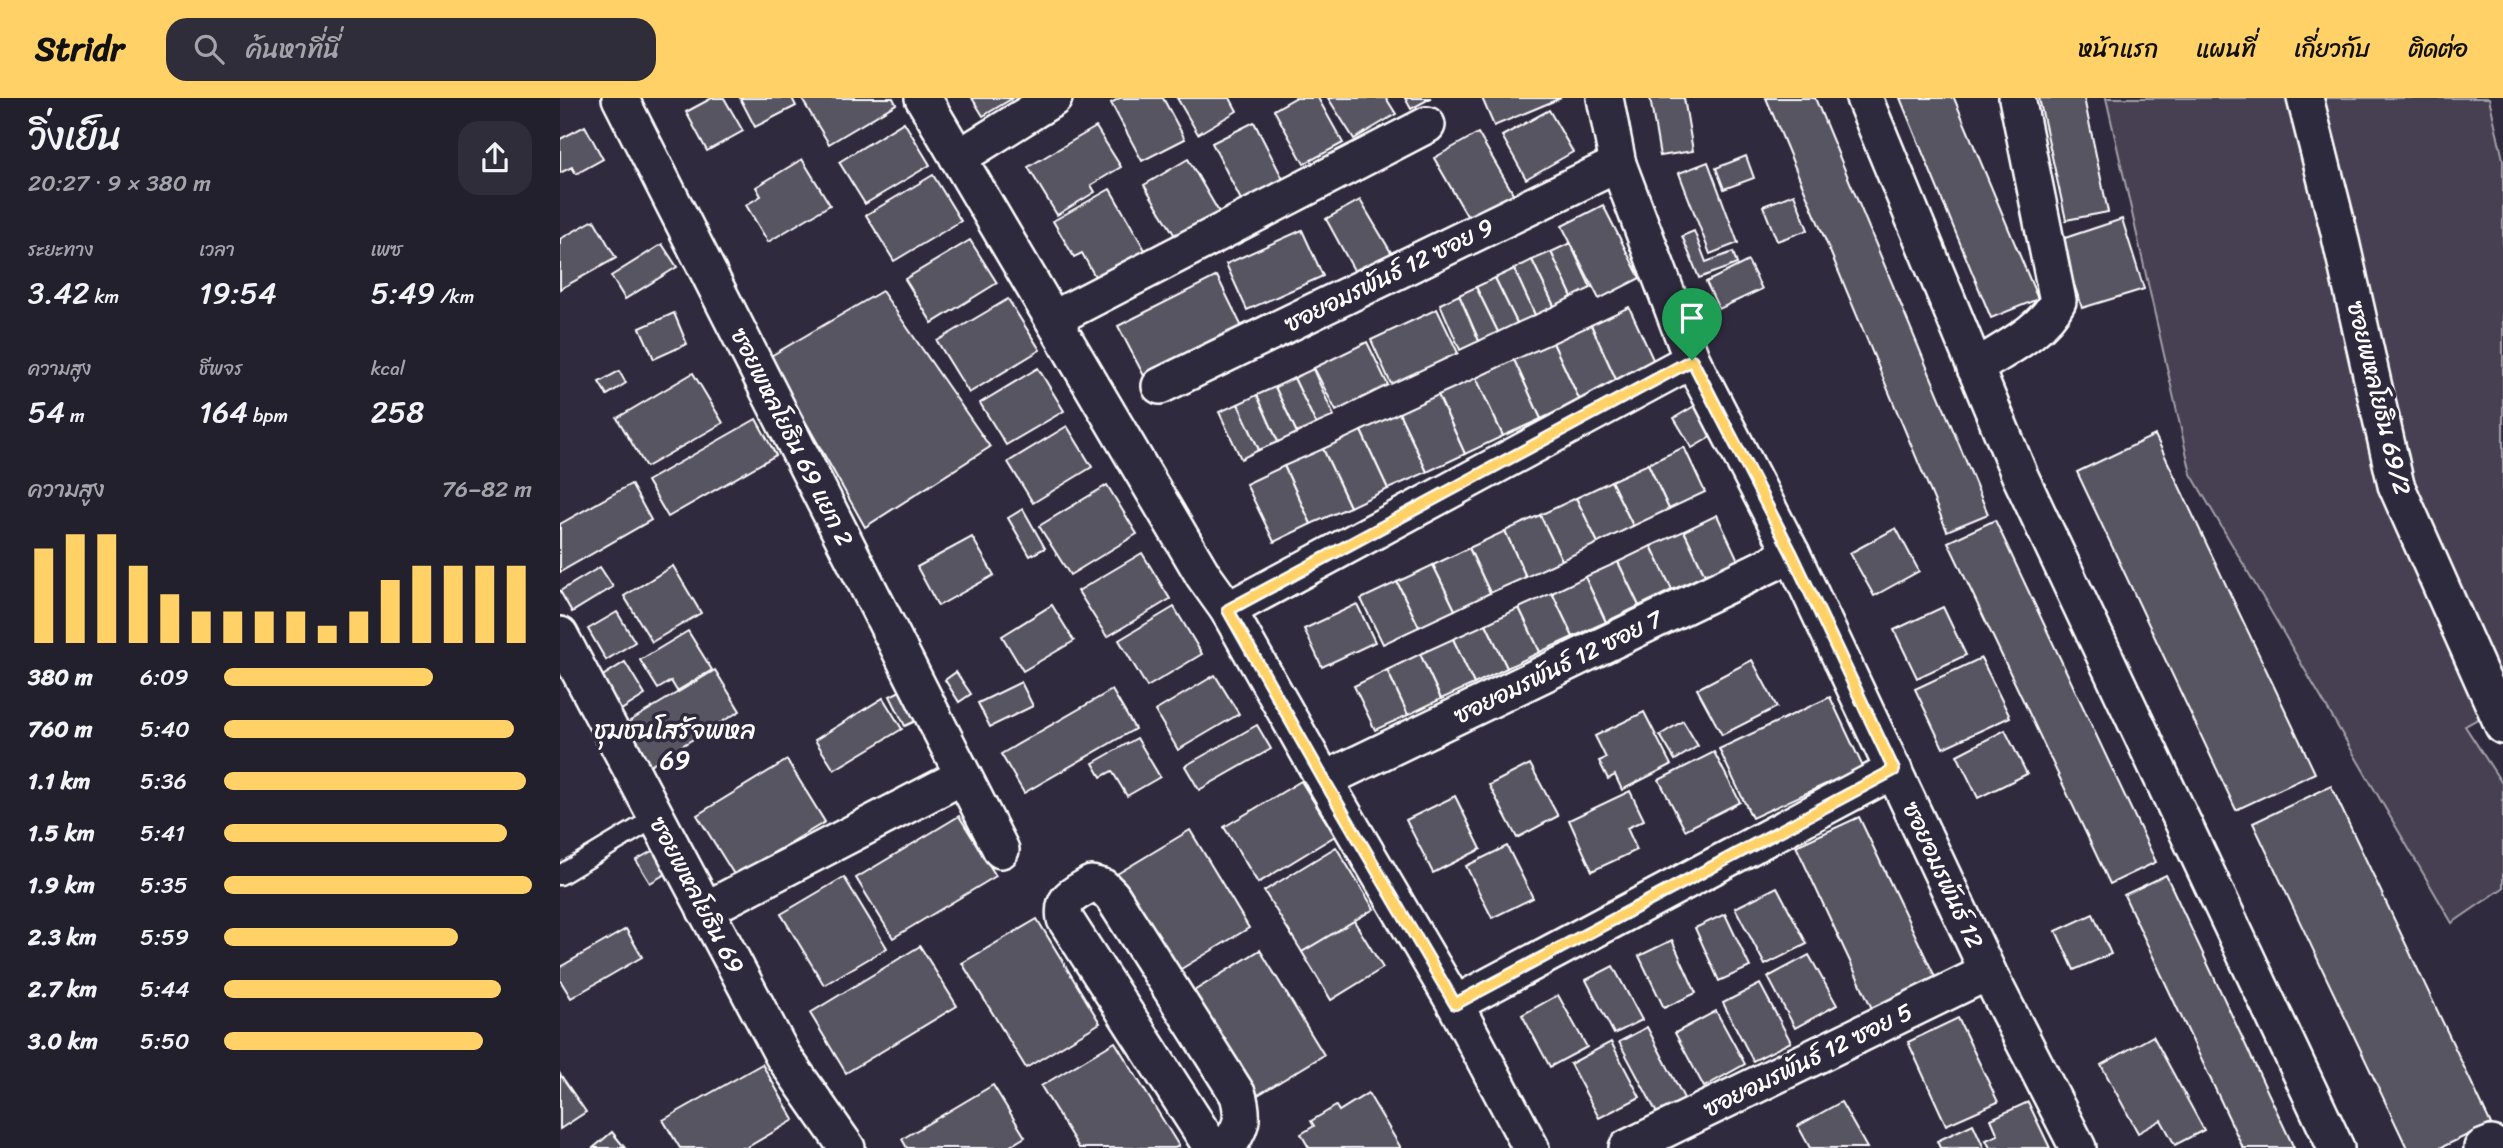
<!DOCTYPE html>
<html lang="th">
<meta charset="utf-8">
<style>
:root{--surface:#23202e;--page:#2f2d3a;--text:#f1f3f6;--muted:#a3a3aa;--accent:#ffd166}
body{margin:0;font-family:Sriracha,"Playpen Sans Thai",sans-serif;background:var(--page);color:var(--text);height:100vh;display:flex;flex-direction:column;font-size:26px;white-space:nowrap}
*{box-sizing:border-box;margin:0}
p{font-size:23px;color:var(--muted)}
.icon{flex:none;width:38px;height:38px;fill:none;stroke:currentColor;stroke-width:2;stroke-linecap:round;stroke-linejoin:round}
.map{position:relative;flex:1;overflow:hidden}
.panel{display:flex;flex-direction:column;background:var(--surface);width:560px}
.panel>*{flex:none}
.pin{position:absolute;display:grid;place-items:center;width:60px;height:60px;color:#fff;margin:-72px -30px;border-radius:50% 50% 50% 0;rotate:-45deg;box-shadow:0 0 7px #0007}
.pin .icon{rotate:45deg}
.round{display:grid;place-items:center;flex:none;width:74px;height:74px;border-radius:21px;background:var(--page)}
.summary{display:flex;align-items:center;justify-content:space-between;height:119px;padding:0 28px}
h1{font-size:38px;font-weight:600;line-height:52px}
.figures{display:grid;grid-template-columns:repeat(3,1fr);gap:10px;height:119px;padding:7px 28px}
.figures div{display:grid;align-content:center}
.figures b{font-size:30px;font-weight:600}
.figures small{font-size:19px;font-weight:400}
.figures p{font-size:19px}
.chart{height:196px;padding:14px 28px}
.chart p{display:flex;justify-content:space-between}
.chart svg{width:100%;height:126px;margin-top:7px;stroke:var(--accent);stroke-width:6}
ul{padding:0 28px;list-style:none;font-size:23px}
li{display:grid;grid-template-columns:112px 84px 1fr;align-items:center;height:52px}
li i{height:18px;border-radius:9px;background:var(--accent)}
header{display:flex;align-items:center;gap:42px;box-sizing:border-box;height:98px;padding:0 35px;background:var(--accent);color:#111}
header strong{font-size:33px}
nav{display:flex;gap:38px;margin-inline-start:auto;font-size:24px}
.search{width:490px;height:63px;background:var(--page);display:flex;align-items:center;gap:18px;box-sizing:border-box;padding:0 24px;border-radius:21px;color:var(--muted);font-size:26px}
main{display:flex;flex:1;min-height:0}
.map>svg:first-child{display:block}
.green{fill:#464152;stroke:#a2a0a8;stroke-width:2}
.building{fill:#595564;stroke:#fff;stroke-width:2}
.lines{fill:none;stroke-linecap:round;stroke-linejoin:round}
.service-casing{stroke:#fff;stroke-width:23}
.minor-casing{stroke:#fff;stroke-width:40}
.service{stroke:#2f2a3d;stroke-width:18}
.minor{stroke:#2f2a3d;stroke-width:35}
.route-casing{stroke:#fff;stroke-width:14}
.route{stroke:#ffd166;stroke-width:9}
.labels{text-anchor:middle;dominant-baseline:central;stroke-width:7;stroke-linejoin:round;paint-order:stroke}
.street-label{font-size:24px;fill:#fff;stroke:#2f2a3d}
.neighbourhood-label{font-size:26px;fill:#fff;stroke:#2f2a3d}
</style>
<header>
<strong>Stridr</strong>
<div class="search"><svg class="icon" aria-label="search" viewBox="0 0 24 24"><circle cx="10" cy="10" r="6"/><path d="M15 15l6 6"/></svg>ค้นหาที่นี่</div>
<nav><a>หน้าแรก</a><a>แผนที่</a><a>เกี่ยวกับ</a><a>ติดต่อ</a></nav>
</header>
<main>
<section class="panel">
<div class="summary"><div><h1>วิ่งเย็น</h1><p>20:27 · 9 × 380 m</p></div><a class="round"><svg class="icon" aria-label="share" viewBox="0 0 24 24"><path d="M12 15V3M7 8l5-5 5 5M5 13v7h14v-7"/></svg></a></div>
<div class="figures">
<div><p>ระยะทาง</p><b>3.42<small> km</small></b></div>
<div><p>เวลา</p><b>19:54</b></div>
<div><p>เพซ</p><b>5:49<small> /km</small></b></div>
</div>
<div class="figures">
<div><p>ความสูง</p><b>54<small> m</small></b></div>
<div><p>ชีพจร</p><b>164<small> bpm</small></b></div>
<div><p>kcal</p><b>258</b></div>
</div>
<div class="chart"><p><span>ความสูง</span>76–82 m</p>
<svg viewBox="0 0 160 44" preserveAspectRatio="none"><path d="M5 44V11M15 44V6M25 44V6M35 44V17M45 44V27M55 44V33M65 44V33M75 44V33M85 44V33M95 44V38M105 44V33M115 44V22M125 44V17M135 44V17M145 44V17M155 44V17"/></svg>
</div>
<ul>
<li><b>380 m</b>6:09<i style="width:68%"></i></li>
<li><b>760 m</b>5:40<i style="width:94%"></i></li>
<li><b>1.1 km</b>5:36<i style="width:98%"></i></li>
<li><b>1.5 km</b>5:41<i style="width:92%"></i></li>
<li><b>1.9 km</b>5:35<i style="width:100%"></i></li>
<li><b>2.3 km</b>5:59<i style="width:76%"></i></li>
<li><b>2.7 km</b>5:44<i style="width:90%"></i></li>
<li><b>3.0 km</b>5:50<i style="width:84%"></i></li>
</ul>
</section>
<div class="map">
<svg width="1943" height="1050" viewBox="0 0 1943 1050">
<rect width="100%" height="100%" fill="#2f2a3d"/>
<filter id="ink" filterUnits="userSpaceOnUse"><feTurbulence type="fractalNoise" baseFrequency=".0143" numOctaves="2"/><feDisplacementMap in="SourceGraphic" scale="14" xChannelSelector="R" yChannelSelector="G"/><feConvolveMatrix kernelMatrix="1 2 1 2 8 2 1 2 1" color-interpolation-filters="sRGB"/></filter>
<g filter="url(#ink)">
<!-- green -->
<polygon class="green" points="1546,0 1929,0 1943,61 1943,607 1905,628 1943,687 1943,790 1892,825 1631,376"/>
<!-- building -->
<g class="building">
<polygon points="152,0 164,0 183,33 147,53 126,14"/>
<polygon points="180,0 232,0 236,8 195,29"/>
<polygon points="247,0 333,0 336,6 269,46 243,3"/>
<polygon points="412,0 453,0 423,18"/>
<polygon points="560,0 603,0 625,41 582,63 551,5"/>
<polygon points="617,0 670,0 677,13 638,36"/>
<polygon points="735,0 758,0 783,45 744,66 714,12"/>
<polygon points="768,0 826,0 836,16 794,41"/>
<polygon points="845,0 871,0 851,11"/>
<polygon points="922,0 1001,0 934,28"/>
<polygon points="1090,0 1124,0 1133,53 1100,58"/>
<polygon points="1206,0 1255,0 1428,416 1387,433"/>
<polygon points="1340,0 1394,0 1478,201 1431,220"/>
<polygon points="1479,0 1524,0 1548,114 1506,122"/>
<polygon points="989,12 1013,54 966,81 942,38"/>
<polygon points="344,24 370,67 305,106 279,64"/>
<polygon points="694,24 724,83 682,104 652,45"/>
<polygon points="25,28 43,61 16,76 12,69 0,75 0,41"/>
<polygon points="536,29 561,69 531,87 535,94 497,117 468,69"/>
<polygon points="918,35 954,97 910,123 874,60"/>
<polygon points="1186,58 1194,80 1164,91 1156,70"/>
<polygon points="242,61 270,107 208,144 186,107 201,98 196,89"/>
<polygon points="628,61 663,121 620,146 584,87"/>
<polygon points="1148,64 1178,145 1150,156 1119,75"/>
<polygon points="373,77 401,123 334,163 306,117"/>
<polygon points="550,91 588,157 538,184 522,155 514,159 493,123"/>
<polygon points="1234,96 1248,132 1217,143 1203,108"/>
<polygon points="800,102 832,156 796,176 766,121"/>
<polygon points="1043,107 1080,180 1039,201 1002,128"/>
<polygon points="1562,121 1584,191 1522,210 1499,142"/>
<polygon points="34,122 56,160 0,191 0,141"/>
<polygon points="742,132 763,178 687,212 666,166"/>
<polygon points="1134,133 1146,164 1173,154 1177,166 1139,180 1122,138"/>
<polygon points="410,142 437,185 372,225 345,181"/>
<polygon points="1010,145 1031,190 1012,199 991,154"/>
<polygon points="102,146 117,169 65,201 51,178"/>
<polygon points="991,154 1012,199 994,208 972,162"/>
<polygon points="972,162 994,208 975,217 954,171"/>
<polygon points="1188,163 1202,191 1159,211 1146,184"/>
<polygon points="954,171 975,217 957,225 935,180"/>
<polygon points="657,178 682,229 584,278 558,228"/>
<polygon points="935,180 957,225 938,234 916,189"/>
<polygon points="916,189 938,234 919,243 899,197"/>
<polygon points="322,193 430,349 305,429 209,259"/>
<polygon points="899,197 919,243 900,252 880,206"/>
<polygon points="448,201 480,252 409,295 377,243"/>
<polygon points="1069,209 1096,268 1058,286 1031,227"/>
<polygon points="877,211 898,255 831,286 811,242"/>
<polygon points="114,215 127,246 94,261 80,230"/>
<polygon points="1031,227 1058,286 1020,303 993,245"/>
<polygon points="807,244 828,287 776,313 754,270"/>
<polygon points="993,245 1020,303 981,321 954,262"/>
<polygon points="954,262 981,321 943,338 916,280"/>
<polygon points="478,270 504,313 446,347 420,305"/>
<polygon points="753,271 774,318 756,326 734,280"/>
<polygon points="59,273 66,285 47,297 39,284"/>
<polygon points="133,275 163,325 86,369 57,320"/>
<polygon points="734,280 756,326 737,335 715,289"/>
<polygon points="916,280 943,338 905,356 878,297"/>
<polygon points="715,289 737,335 718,344 697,297"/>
<polygon points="697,297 718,344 699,352 678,306"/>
<polygon points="878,297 905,356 867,374 839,315"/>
<polygon points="678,306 699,352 681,361 659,314"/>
<polygon points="1136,307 1154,337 1132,350 1114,320"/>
<polygon points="839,315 867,374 828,391 801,333"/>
<polygon points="196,321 216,357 108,419 87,383"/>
<polygon points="507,328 532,369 473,405 448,364"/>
<polygon points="801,333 828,391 790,409 763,351"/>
<polygon points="1595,337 1755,675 1676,712 1517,374"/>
<polygon points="1124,349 1145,394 1109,411 1088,366"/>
<polygon points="763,351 790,409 751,426 724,368"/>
<polygon points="1088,366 1109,411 1073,428 1051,383"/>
<polygon points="724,368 751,426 714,444 686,386"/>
<polygon points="1051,383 1073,428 1038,445 1016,400"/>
<polygon points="71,386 91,422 0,474 0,426"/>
<polygon points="547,387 577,436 510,477 479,428"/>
<polygon points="1016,400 1038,445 1002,462 980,417"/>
<polygon points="463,411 485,450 470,458 448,420"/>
<polygon points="980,417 1002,462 966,479 945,433"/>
<polygon points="1157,417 1178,462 1145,477 1124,433"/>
<polygon points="1435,422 1596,764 1550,786 1388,444"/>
<polygon points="1336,430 1359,473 1314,498 1290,455"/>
<polygon points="945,433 966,479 930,495 909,450"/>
<polygon points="1124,433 1145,477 1112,492 1091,448"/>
<polygon points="412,439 434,477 378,508 357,469"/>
<polygon points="1091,448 1112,492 1079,508 1058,464"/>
<polygon points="909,450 930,495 895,512 873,467"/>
<polygon points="582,455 610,501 547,539 518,493"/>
<polygon points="1058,464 1079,508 1046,524 1025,479"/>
<polygon points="873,467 895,512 859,529 837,484"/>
<polygon points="113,468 141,515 92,544 64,498"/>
<polygon points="40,469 53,489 12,514 0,493"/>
<polygon points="1025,479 1046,524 1013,539 992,495"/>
<polygon points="837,484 859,529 823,546 801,501"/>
<polygon points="992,495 1013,539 980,554 959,510"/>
<polygon points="797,506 815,544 762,569 744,531"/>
<polygon points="492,507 514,543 463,573 442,538"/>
<polygon points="614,509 642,556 587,589 559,542"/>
<polygon points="1383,509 1406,557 1357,580 1334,532"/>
<polygon points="959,510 980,554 947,570 926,526"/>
<polygon points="57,514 75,544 46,562 28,531"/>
<polygon points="926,526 947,570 914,586 893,541"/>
<polygon points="128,533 152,572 117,593 111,583 98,591 80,562"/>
<polygon points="893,541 914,586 881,601 860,556"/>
<polygon points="860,556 881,601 848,617 827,572"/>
<polygon points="1421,560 1450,619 1383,650 1355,591"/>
<polygon points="1192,562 1217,609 1162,637 1137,591"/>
<polygon points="65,564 85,597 61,612 41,579"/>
<polygon points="155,572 180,613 85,670 60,629"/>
<polygon points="827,572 848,617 815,632 794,588"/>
<polygon points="396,574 411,596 399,604 385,582"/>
<polygon points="655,577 679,616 618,652 595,613"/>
<polygon points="461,584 473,608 430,629 418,605"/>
<polygon points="344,591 358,622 345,628 330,598"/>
<polygon points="552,592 575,631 464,695 441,656"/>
<polygon points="1270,599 1303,669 1192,720 1159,651"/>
<polygon points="323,600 342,631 274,672 255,642"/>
<polygon points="1084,614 1111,667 1062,692 1055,677 1048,681 1039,663 1046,660 1035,638"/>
<polygon points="1123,623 1138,648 1115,662 1100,637"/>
<polygon points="697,627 711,651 639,692 625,668"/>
<polygon points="1445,632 1467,676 1418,700 1397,657"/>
<polygon points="577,640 600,679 567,698 552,673 541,679 533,665"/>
<polygon points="1154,654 1180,704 1125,732 1099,682"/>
<polygon points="227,662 265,724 175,778 137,717"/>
<polygon points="970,666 998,718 957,740 929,687"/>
<polygon points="741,683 775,738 698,785 664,729"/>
<polygon points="1771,688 1931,1026 1880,1050 1847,1050 1693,725"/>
<polygon points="1070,693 1084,722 1067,730 1077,752 1032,773 1009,722"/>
<polygon points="895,698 921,751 873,775 846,722"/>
<polygon points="399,718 436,778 333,840 296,780"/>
<polygon points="1299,719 1378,885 1314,915 1236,748"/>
<polygon points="630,732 689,830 616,874 557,776"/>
<polygon points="101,748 114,771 90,785 76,762"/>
<polygon points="947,748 973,800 932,820 906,768"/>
<polygon points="776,749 814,811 742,854 704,793"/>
<polygon points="1606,777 1734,1050 1683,1050 1564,797"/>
<polygon points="284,779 327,850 264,887 221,816"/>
<polygon points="1217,789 1247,846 1205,867 1175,810"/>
<polygon points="1165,816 1190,869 1159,883 1135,830"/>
<polygon points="1533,816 1551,856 1514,872 1496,833"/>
<polygon points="477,821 540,925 466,970 402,865"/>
<polygon points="794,823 823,870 771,902 742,854"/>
<polygon points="66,831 82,859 11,900 0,882 0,869"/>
<polygon points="1112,842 1136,895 1104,910 1079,858"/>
<polygon points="360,848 397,908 286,975 250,915"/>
<polygon points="700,852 764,957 693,1000 629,896"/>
<polygon points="1249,857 1277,907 1235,930 1208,879"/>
<polygon points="1053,868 1082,922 1054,936 1026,882"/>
<polygon points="1200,886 1231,944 1193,963 1163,905"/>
<polygon points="998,897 1027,949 990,969 962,917"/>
<polygon points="1156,913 1185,966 1144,989 1115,935"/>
<polygon points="1398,920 1438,1004 1386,1027 1348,944"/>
<polygon points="1087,929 1127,1006 1100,1021 1059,944"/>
<polygon points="1593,938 1644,1032 1615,1047 1601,1022 1578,1035 1541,967"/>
<polygon points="555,944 619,1048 615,1050 519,1050 481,988"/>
<polygon points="1051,944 1080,999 1039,1020 1010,966"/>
<polygon points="202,966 234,1022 186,1050 120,1050 103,1022"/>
<polygon points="0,976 26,1014 0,1031"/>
<polygon points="433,987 465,1039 447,1050 347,1050 342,1041"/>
<polygon points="808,995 841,1050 749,1050 741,1036 754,1028 751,1023 776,1008 779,1013"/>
<polygon points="1281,1004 1307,1050 1250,1050 1238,1028"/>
<polygon points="1468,1004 1490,1050 1430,1050 1426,1042 1438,1037 1431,1021"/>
<polygon points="1413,1026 1424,1050 1380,1050 1377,1043"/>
<polygon points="52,1034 65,1050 33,1050"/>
</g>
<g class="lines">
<defs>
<polyline id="service" points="0,777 95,720"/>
<g id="minor">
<polyline points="60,0 441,752"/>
<polyline points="363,0 643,477 668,512 764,682 895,906 971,1050"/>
<polyline points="1045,0 1058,66 1132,262 1232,456 1428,874 1518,1050"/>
<polyline points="1304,0 1460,378 1776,1050"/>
<polyline points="1745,0 1778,130 1836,387 1943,628"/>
<polyline points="398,60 494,0"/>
<polyline points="493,221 867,27"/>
<path d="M1415,270C1444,251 1482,234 1498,203L1457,0"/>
<polyline points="600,288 1058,66"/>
<polyline points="668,512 1132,262"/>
<polyline points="0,537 223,958 287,1050"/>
<polyline points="764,682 1232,456"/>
<polyline points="145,812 403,678"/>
<polyline points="895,906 1334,672"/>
<path d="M652,1050L505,821C501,799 515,796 531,786L543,789L552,798L678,997C685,1022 681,1029 667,1050"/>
<polyline points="1067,1050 1428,874"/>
<polyline points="1922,1050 1932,1046"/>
</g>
</defs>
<!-- service casing -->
<use href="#service" class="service-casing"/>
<!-- minor casing -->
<use href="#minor" class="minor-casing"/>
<!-- service -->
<use href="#service" class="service"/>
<!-- minor -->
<use href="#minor" class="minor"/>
</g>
</g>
<g class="lines" filter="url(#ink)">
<defs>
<polygon id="route" points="1132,262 1232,456 1334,672 895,906 764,682 668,512"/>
</defs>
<!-- route casing -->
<use href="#route" class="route-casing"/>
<!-- route -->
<use href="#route" class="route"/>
</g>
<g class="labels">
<!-- street labels -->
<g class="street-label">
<text transform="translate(829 177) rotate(-26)">ซอยอมรพันธ์ 12 ซอย 9</text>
<text transform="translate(1819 300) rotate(76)">ซอยพหลโยธิน 69/2</text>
<text transform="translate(232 339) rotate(63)">ซอยพหลโยธิน 69 แยก 2</text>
<text transform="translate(998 569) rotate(-26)">ซอยอมรพันธ์ 12 ซอย 7</text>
<text transform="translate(1383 777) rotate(65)">ซอยอมรพันธ์ 12</text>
<text transform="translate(137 797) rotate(62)">ซอยพหลโยธิน 69</text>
<text transform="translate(1248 962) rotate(-26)">ซอยอมรพันธ์ 12 ซอย 5</text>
</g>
<!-- neighbourhood labels -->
<g class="neighbourhood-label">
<text x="115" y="632">ชุมชนโสรัจพหล<tspan x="115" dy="30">69</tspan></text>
</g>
</g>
</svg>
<div class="pin" style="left:1132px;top:262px;background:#1e9e55"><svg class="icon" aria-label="arrive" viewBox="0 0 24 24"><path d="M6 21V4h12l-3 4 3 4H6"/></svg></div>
</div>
</main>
